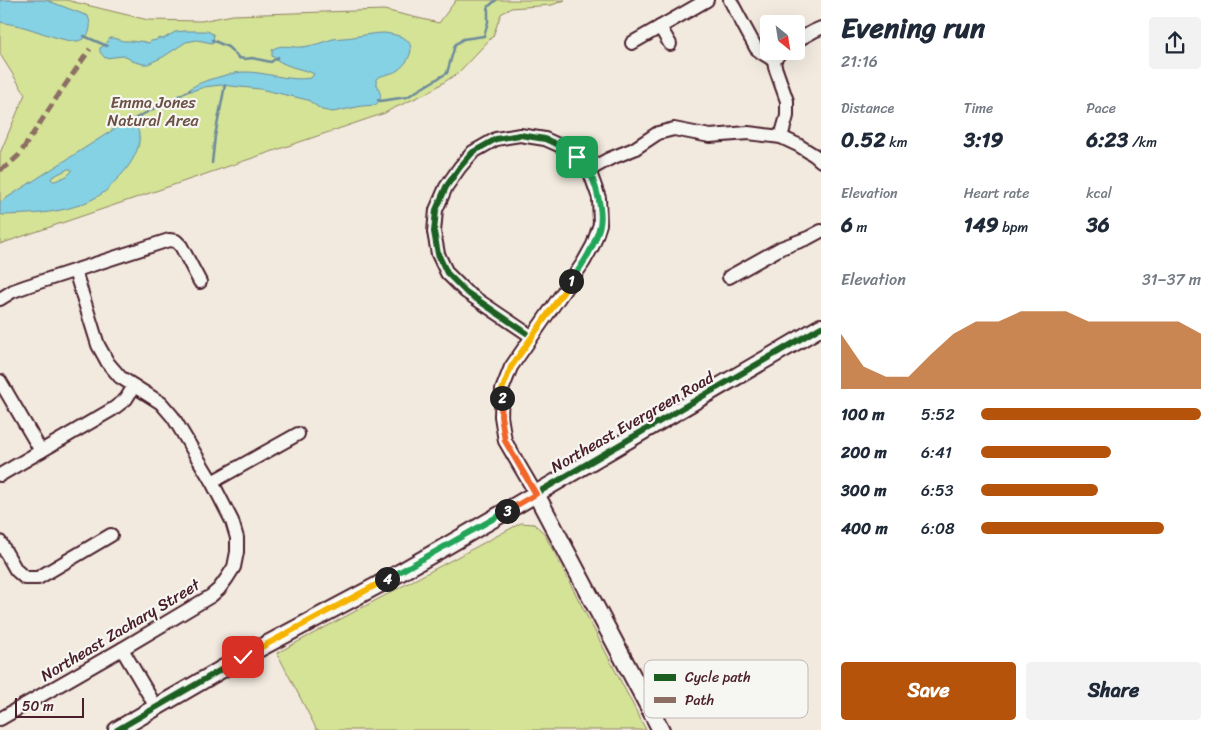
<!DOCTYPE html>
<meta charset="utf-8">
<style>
:root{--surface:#fff;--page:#f2f2f3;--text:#1f2937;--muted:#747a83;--accent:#b45309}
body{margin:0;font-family:Sriracha,sans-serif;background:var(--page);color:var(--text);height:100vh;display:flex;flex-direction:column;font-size:19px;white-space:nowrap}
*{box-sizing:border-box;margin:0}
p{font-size:16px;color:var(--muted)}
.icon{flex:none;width:28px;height:28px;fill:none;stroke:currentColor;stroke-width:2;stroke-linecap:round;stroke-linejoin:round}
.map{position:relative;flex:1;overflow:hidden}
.sheet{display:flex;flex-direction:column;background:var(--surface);width:400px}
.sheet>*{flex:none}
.needle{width:32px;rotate:150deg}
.controls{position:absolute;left:760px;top:15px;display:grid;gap:10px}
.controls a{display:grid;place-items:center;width:45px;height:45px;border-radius:5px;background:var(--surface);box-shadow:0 5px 20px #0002;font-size:25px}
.scale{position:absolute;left:15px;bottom:12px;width:69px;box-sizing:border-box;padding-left:5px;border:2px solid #4a1f2b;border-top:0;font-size:14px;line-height:18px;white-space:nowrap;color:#4a1f2b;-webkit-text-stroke:4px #f6f6f2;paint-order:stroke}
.pin{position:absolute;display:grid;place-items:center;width:42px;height:42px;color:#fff;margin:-21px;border-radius:10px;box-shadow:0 2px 8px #0006}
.km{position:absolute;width:25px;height:25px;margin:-12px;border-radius:50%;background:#222;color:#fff;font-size:14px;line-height:25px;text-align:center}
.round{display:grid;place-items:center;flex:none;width:52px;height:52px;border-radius:5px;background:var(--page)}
.headline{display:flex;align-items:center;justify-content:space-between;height:85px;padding:0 20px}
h1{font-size:28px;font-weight:700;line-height:38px}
.metrics{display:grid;grid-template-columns:repeat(3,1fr);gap:8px;height:85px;padding:5px 20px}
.metrics div{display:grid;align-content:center}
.metrics b{font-size:21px;font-weight:700}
.metrics small{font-size:14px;font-weight:400}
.metrics p{font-size:14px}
.chart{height:140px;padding:10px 20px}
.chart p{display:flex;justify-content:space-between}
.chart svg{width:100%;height:90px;margin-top:5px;fill:var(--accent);opacity:.7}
.cta{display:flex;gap:10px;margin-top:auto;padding:10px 20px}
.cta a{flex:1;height:58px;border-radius:5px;background:var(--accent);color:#fff;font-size:20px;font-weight:700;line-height:58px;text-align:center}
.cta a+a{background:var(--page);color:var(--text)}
ul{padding:0 20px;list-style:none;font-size:16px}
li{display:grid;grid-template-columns:80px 60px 1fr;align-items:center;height:38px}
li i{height:12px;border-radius:6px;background:var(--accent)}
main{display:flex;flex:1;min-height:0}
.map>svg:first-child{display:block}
.green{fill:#d4e396;stroke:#8f8160}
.water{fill:#85d2e4;stroke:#6d8a9a;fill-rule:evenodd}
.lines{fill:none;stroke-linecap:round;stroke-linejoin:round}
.stream{stroke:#6d8a9a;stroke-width:2.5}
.minor-casing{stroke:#4a1f2b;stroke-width:16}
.major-casing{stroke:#4a1f2b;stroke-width:20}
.minor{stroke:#f6f6f2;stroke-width:12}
.major{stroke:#f6f6f2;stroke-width:16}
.quiet{stroke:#8d6e63;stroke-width:5;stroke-dasharray:10 5;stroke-linecap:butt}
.cycleway-casing{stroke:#f6f6f2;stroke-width:9}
.cycleway{stroke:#1b5e20;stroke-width:6}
.split-1-casing{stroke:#fff;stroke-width:10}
.split-2-casing{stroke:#fff;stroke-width:10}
.split-3-casing{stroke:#fff;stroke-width:10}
.split-4-casing{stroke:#fff;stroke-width:10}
.split-5-casing{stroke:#fff;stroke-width:10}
.split-1{stroke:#22a559;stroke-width:6}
.split-2{stroke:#f5b400;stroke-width:6}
.split-3{stroke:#f0652b;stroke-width:6}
.split-4{stroke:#22a559;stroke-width:6}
.split-5{stroke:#f5b400;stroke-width:6}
.labels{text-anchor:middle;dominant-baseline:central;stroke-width:4.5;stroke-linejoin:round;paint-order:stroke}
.park-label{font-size:16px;fill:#6c5046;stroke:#f6f6f2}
.street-label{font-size:16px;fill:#4a1f2b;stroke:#f6f6f2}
.key{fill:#f6f6f2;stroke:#c2b6b6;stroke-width:1}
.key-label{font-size:14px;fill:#4a1f2b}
</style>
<main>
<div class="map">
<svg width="821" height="730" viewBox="0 0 821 730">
<rect width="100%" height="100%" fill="#f2eadf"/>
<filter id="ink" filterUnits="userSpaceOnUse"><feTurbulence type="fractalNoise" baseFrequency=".02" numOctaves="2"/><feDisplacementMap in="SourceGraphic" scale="10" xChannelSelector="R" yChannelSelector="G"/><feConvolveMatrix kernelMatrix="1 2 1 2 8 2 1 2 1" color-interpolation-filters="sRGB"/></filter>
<g filter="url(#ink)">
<!-- green -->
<g class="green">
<polygon points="0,0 66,0 148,20 201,21 233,15 384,10 439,23 456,0 565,0 552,5 511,8 501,14 493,36 458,73 429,92 390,110 385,113 0,244 0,153 25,94 0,54"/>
<polygon points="521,523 534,524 544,533 646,730 317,730 277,653"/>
</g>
<!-- water -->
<g class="water">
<path d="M0,0H46L88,16C90,22 91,26 89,32C87,37 83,40 77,41C64,42 41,32 27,28C18,25 9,24 0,22Z"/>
<path d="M184,31H207L213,34L214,41L212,43L197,40L186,42L163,57L148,64H143L132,61L125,56H123L105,58L100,52V48L106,44L110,38C117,38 120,41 125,41C130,41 132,41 137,42L140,41L149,43L151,41L156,40L159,38L163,39L175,32Z"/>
<path d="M385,33C391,34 398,35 404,38C418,46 408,63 398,70C391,75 382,74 376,79C376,90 387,97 375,105L362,106L333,112L322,110L308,100L260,89L221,85L204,87L192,91H188C193,85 201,83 208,80C219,77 231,73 242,72C265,71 288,82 311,78L314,74L310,72C297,68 283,66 272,56V50C280,43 292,48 302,47C313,46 323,42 333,39C340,38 347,38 353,37C364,35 374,33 385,33Z"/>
<path d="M130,119C139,125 141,137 138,147C135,158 126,171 117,179C113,183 109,189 103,193C74,213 37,214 3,215L0,214V202L5,199ZM68,169H71L72,171L67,176L55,181H53L51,179L52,177Z"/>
</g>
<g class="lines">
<!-- stream -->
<g class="stream">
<polyline points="84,36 107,46"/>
<polyline points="212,40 228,47 239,58 245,59 252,58 271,62 278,57"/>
<polyline points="378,100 380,101 407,97 447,73 455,45 463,39 484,36 488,22 488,7 496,0"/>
<polyline points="130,121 190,90"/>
<polyline points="212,163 215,136 225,85"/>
</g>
<defs>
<g id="minor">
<path d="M730,0L756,48C761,54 768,55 774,61"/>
<polyline points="660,27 670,44"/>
<polyline points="796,41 814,31 821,28"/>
<polyline points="632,43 707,0"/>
<polyline points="781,51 774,61 775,67 787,101 787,116 781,137"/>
<polyline points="589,170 609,159 634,149 658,133 674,129 710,136 748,133 781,137 798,145 814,155 821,161"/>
<polyline points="729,277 781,248 808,238 821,231"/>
<polyline points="0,299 13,291 27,286 169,240 176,241 181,246 200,282"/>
<polyline points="531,336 466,292 447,273 438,254 434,232 436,210 446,187 460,167 473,152 496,139 520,135 545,139 563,147 577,157 589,170 599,198 600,224 593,245 583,263 511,367 502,390 501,416 505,441 536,494"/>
<polyline points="0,381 41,451"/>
<polyline points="0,475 113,409 126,399 134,386"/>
<polyline points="212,482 298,434"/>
<polyline points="0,542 16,570 25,578 38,578 111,535"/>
<polyline points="122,649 156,707"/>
<polyline points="0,719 122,649 211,596 219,589 227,578 234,567 237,552 237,538 232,521 212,482 173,417 161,403 120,377 108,363 98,345 75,271"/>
</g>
<g id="major">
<polyline points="536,494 661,730"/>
<polyline points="117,730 243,657 378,585 450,544 821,327"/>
</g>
</defs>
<!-- minor casing -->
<use href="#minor" class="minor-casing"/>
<!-- major casing -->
<use href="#major" class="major-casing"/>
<!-- minor -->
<use href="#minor" class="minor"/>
<!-- major -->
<use href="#major" class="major"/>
<!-- quiet -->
<polyline class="quiet" points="0,170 7,166 19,155 59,94 90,49"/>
<defs>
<g id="cycleway">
<polyline points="531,336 466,292 447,273 438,254 434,232 436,210 446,187 460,167 473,152 496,139 520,135 545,139 563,147 577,157 589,170 599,198 600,224 593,245 583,263 511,367 502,390 501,416 505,441 536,494"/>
<polyline points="117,730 243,657 378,585 450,544 821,327"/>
</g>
</defs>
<!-- cycleway casing -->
<use href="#cycleway" class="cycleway-casing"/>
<!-- cycleway -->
<use href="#cycleway" class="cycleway"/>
</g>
</g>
<g class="lines" filter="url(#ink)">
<defs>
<path id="split-1" d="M571,281C583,264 595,246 600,225C603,211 596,181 587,169C584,165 580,161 577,157"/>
<polyline id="split-2" points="502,398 502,390 511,367 571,281"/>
<polyline id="split-3" points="502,398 501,416 505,441 536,494 507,511"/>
<polyline id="split-4" points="387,579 507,511"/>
<polyline id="split-5" points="243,657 387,579"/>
</defs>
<!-- split-1 casing -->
<use href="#split-1" class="split-1-casing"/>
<!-- split-2 casing -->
<use href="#split-2" class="split-2-casing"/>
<!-- split-3 casing -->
<use href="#split-3" class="split-3-casing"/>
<!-- split-4 casing -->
<use href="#split-4" class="split-4-casing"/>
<!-- split-5 casing -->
<use href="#split-5" class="split-5-casing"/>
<!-- split-1 -->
<use href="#split-1" class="split-1"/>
<!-- split-2 -->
<use href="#split-2" class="split-2"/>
<!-- split-3 -->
<use href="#split-3" class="split-3"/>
<!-- split-4 -->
<use href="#split-4" class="split-4"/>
<!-- split-5 -->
<use href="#split-5" class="split-5"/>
</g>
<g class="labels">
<!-- park labels -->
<g class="park-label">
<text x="153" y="102">Emma Jones<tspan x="153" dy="18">Natural Area</tspan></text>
</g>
<!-- street labels -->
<g class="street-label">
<text transform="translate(632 422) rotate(-30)">Northeast Evergreen Road</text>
<text transform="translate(120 630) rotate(-31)">Northeast Zachary Street</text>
</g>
</g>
<!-- legend -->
<rect x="644" y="660" width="164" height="58" rx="8" class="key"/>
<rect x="654" y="674" width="22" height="7" fill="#1b5e20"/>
<rect x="654" y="697" width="22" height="6" fill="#8d6e63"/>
<g class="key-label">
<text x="685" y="682">Cycle path</text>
<text x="685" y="705">Path</text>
</g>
</svg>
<div class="controls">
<a><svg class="needle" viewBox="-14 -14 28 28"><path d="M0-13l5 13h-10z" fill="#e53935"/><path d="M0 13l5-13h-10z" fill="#747a83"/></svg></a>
</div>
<div class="scale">50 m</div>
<div class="pin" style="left:577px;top:157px;background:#1e9e55"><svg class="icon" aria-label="arrive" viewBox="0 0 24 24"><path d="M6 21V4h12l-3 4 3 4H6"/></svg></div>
<div class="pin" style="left:243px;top:657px;background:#d93025"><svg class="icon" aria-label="check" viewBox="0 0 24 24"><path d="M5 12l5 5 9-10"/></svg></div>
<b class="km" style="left:571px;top:281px">1</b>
<b class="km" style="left:502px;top:398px">2</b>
<b class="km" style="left:507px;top:511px">3</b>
<b class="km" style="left:387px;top:579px">4</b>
</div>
<section class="sheet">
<div class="headline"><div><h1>Evening run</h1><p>21:16</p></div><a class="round"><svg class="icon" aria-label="share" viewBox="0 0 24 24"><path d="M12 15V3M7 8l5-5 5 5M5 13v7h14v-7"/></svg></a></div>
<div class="metrics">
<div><p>Distance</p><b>0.52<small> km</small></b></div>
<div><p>Time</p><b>3:19</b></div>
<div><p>Pace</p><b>6:23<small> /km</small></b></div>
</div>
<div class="metrics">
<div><p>Elevation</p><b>6<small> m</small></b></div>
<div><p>Heart rate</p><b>149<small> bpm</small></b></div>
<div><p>kcal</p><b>36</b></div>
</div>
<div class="chart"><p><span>Elevation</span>31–37 m</p>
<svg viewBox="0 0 160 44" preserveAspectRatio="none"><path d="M0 44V17L10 33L20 38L30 38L40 27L50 17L60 11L70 11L80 6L90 6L100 6L110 11L120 11L130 11L140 11L150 11L160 17V44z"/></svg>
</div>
<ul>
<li><b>100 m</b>5:52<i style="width:100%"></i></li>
<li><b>200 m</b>6:41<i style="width:59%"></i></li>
<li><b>300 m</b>6:53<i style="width:53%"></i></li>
<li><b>400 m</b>6:08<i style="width:83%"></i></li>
</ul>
<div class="cta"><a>Save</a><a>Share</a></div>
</section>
</main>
